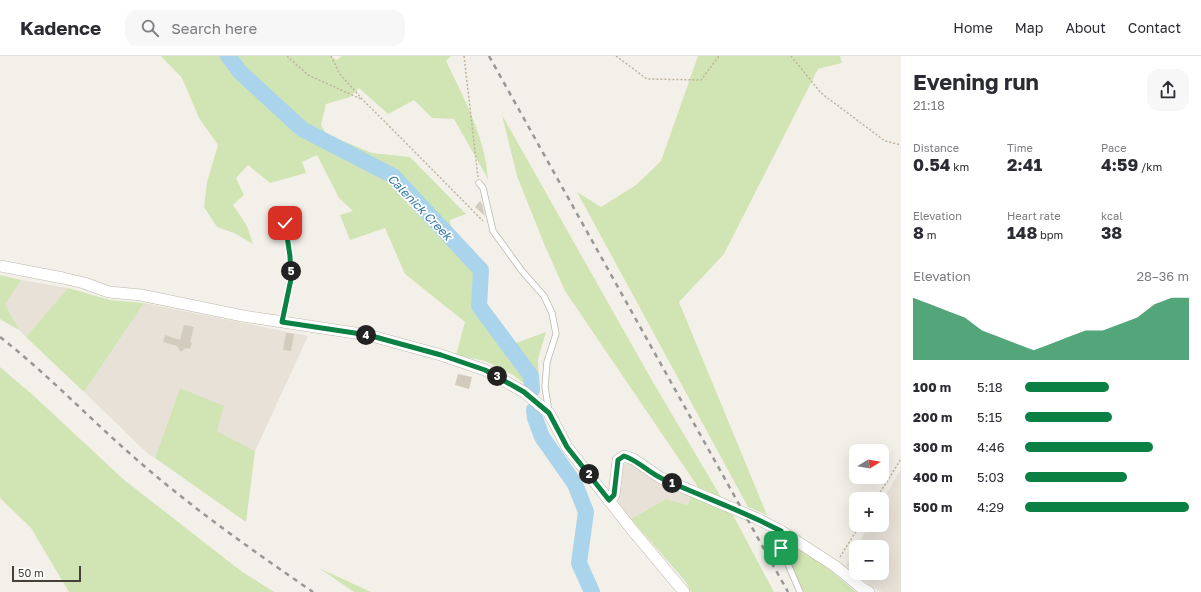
<!DOCTYPE html>
<meta charset="utf-8">
<style>
:root{--surface:#fff;--page:#f7f7f7;--text:#2b2b33;--muted:#7c7c81;--line:#e1e1e2;--accent:#0b8043}
body{margin:0;font-family:"Golos Text",sans-serif;background:var(--page);color:var(--text);height:100vh;display:flex;flex-direction:column;font-size:15px;white-space:nowrap}
*{box-sizing:border-box;margin:0}
p{font-size:13px;color:var(--muted)}
.icon{flex:none;width:22px;height:22px;fill:none;stroke:currentColor;stroke-width:2;stroke-linecap:round;stroke-linejoin:round}
.map{position:relative;flex:1;overflow:hidden}
.panel{display:flex;flex-direction:column;background:var(--surface);width:300px}
.panel>*{flex:none}
.needle{width:26px;rotate:79deg}
.fabs{position:absolute;left:849px;top:388px;display:grid;gap:8px}
.fabs a{display:grid;place-items:center;width:40px;height:40px;border-radius:8px;background:var(--surface);box-shadow:0 4px 16px #0002;font-size:20px}
.scale{position:absolute;left:12px;bottom:10px;width:69px;box-sizing:border-box;padding-left:4px;border:2px solid #464038;border-top:0;font-size:11px;line-height:14px;white-space:nowrap;color:#464038;-webkit-text-stroke:3px #fff;paint-order:stroke}
.pin{position:absolute;display:grid;place-items:center;width:34px;height:34px;color:#fff;margin:-17px;border-radius:8px;box-shadow:0 2px 6px #0006}
.km{position:absolute;width:20px;height:20px;margin:-10px;border-radius:50%;background:#222;color:#fff;font-size:11px;line-height:20px;text-align:center}
.round{display:grid;place-items:center;flex:none;width:42px;height:42px;border-radius:12px;background:var(--page)}
.overview{display:flex;align-items:center;justify-content:space-between;height:68px;padding:0 12px}
h1{font-size:22px;font-weight:700;line-height:30px}
.figures{display:grid;grid-template-columns:repeat(3,1fr);gap:6px;height:68px;padding:4px 12px}
.figures div{display:grid;align-content:center}
.figures b{font-size:17px;font-weight:700}
.figures small{font-size:11px;font-weight:400}
.figures p{font-size:11px}
.chart{height:112px;padding:8px 12px}
.chart p{display:flex;justify-content:space-between}
.chart svg{width:100%;height:72px;margin-top:4px;fill:var(--accent);opacity:.7}
ul{padding:0 12px;list-style:none;font-size:13px}
li{display:grid;grid-template-columns:64px 48px 1fr;align-items:center;height:30px}
li i{height:10px;border-radius:5px;background:var(--accent)}
header{display:flex;align-items:center;gap:24px;box-sizing:border-box;height:56px;padding:0 20px;background:var(--surface);border-bottom:1px solid var(--line)}
header strong{font-size:19px}
nav{display:flex;gap:22px;margin-inline-start:auto;font-size:14px}
.search{width:280px;height:36px;background:var(--page);display:flex;align-items:center;gap:10px;box-sizing:border-box;padding:0 14px;border-radius:12px;color:var(--muted);font-size:15px}
main{display:flex;flex:1;min-height:0}
.map>svg:first-child{display:block}
.residential{fill:#e7e1d7}
.green{fill:#d1e5b4}
.lines{fill:none;stroke-linecap:round;stroke-linejoin:round}
.river{stroke:#a9d4ec;stroke-width:16}
.building{fill:#d4cbbf}
.service-casing{stroke:#beb7ac;stroke-width:7}
.minor-casing{stroke:#beb7ac;stroke-width:12}
.path{stroke:#bfb29e;stroke-width:1.5;stroke-dasharray:2 2;stroke-linecap:butt}
.service{stroke:#fff;stroke-width:5.5}
.minor{stroke:#fff;stroke-width:11}
.rail{stroke:#979797;stroke-width:2.5;stroke-dasharray:5 5;stroke-linecap:butt}
.route-casing{stroke:#fff;stroke-width:8}
.route{stroke:#0b8043;stroke-width:5}
.labels{text-anchor:middle;dominant-baseline:central;stroke-width:3.5;stroke-linejoin:round;paint-order:stroke}
.water-label{font-size:12px;font-style:italic;fill:#357aa4;stroke:#fff}
</style>
<header>
<strong>Kadence</strong>
<div class="search"><svg class="icon" aria-label="search" viewBox="0 0 24 24"><circle cx="10" cy="10" r="6"/><path d="M15 15l6 6"/></svg>Search here</div>
<nav><a>Home</a><a>Map</a><a>About</a><a>Contact</a></nav>
</header>
<main>
<div class="map">
<svg width="901" height="536" viewBox="0 0 901 536">
<rect width="100%" height="100%" fill="#f3f0e9"/>
<!-- residential -->
<g class="residential">
<polygon points="21,224 68,232 26,281 19,274 5,248"/>
<polygon points="144,247 308,280 255,395 217,375 180,332 155,402 148,398 84,336"/>
<polygon points="629,407 649,418 664,430 691,439 688,449 666,443 631,463 618,446 621,413 624,408"/>
<polygon points="901,413 901,536 882,536 871,530 846,510 856,493 856,517 882,517 882,491 857,491 869,469 882,469 882,446"/>
</g>
<!-- green -->
<g class="green">
<path d="M161,0H330L337,4L342,0H451L446,5C464,42 485,81 488,123L454,63L432,62L414,44L388,58L359,32L350,41L326,48L321,69L326,78L372,97L410,101L466,158L450,164L451,173L482,206L483,228L487,249L516,287L546,276L538,303L539,334H532L513,319L485,305L456,299L465,266L405,218L385,172L350,184L340,159L353,155L339,142L317,99L302,106L306,117L270,127L248,109L236,122L244,139L233,149L247,170L253,188L234,177L217,171L204,151L207,126L218,89L199,62L182,22Z"/>
<polygon points="698,0 840,0 842,7 818,13 724,198 679,246 767,459 748,451 577,136 601,151 636,129 661,105"/>
<polygon points="502,59 654,328 721,441 698,431 565,235 545,190 517,120"/>
<polygon points="0,219 21,224 5,248 19,274 0,263"/>
<polygon points="68,232 110,244 144,247 84,336 26,281"/>
<polygon points="0,311 34,340 123,423 241,515 274,536 69,536 31,472 0,442"/>
<polygon points="180,332 224,350 217,375 255,395 246,466 155,402"/>
<polygon points="691,439 733,459 774,536 691,536 686,526 631,463 666,443 688,449"/>
<polygon points="783,484 824,509 856,536 804,536 785,495"/>
<polygon points="319,512 371,536 354,536"/>
</g>
<g class="lines">
<!-- river -->
<g class="river">
<polyline points="228,0 240,16 302,73 393,120 481,214 479,250 531,320 532,334"/>
<polyline points="534,354 535,362 542,381 575,428 586,456 579,507 592,536"/>
</g>
</g>
<!-- building -->
<g class="building">
<polygon points="480,145 482,148 485,160 475,151"/>
<polygon points="184,269 194,271 190,286 192,287 190,293 186,292 181,296 177,290 163,286 165,279 180,284"/>
<polygon points="286,277 294,278 291,295 283,294"/>
<polygon points="458,318 472,321 469,333 455,329"/>
</g>
<g class="lines">
<defs>
<g id="service">
<polyline points="479,127 483,132 493,175 522,215 544,240 552,257 556,278 547,306 545,331 549,356"/>
<polyline points="282,266 291,223 290,200 285,167"/>
<polyline points="781,475 779,481 781,492 800,536"/>
</g>
<g id="minor">
<polyline points="0,210 63,222 84,227 109,236 141,239 243,260 368,279 441,299 485,314 524,336 549,357 567,391 633,475 684,536"/>
<polyline points="609,444 614,439 618,404 624,400 633,403 661,422 758,463 781,475 835,510 862,532 869,536"/>
</g>
</defs>
<!-- service casing -->
<use href="#service" class="service-casing"/>
<!-- minor casing -->
<use href="#minor" class="minor-casing"/>
<!-- path -->
<g class="path">
<polyline points="287,0 308,19 361,43"/>
<polyline points="331,0 339,17 363,44 409,90 483,165"/>
<polyline points="464,0 478,121"/>
<polyline points="616,0 647,23 701,24 719,0"/>
<polyline points="791,0 821,37 885,85 901,89"/>
<polyline points="876,443 901,403"/>
<polyline points="840,501 860,469"/>
</g>
<!-- service -->
<use href="#service" class="service"/>
<!-- minor -->
<use href="#minor" class="minor"/>
<!-- rail -->
<g class="rail">
<polyline points="489,0 788,536"/>
<path d="M0,281C45,316 84,357 127,395C185,447 249,492 313,536"/>
</g>
</g>
<g class="lines">
<defs>
<path id="route" d="M285,167L290,200L291,223L282,266L368,279L441,299L485,314L524,336L549,357L567,391L609,444L614,439L618,404L624,400C639,405 649,417 663,423C703,441 743,455 781,475L778,481L781,492"/>
</defs>
<!-- route casing -->
<use href="#route" class="route-casing"/>
<!-- route -->
<use href="#route" class="route"/>
</g>
<g class="labels">
<!-- water labels -->
<g class="water-label">
<text transform="translate(420 151) rotate(46)">Calenick Creek</text>
</g>
</g>
</svg>
<div class="fabs">
<a><svg class="needle" viewBox="-14 -14 28 28"><path d="M0-13l5 13h-10z" fill="#e53935"/><path d="M0 13l5-13h-10z" fill="#7c7c81"/></svg></a>
<a>+</a>
<a>−</a>
</div>
<div class="scale">50 m</div>
<div class="pin" style="left:781px;top:492px;background:#1e9e55"><svg class="icon" aria-label="arrive" viewBox="0 0 24 24"><path d="M6 21V4h12l-3 4 3 4H6"/></svg></div>
<div class="pin" style="left:285px;top:167px;background:#d93025"><svg class="icon" aria-label="check" viewBox="0 0 24 24"><path d="M5 12l5 5 9-10"/></svg></div>
<b class="km" style="left:672px;top:427px">1</b>
<b class="km" style="left:589px;top:418px">2</b>
<b class="km" style="left:497px;top:320px">3</b>
<b class="km" style="left:366px;top:279px">4</b>
<b class="km" style="left:291px;top:215px">5</b>
</div>
<section class="panel">
<div class="overview"><div><h1>Evening run</h1><p>21:18</p></div><a class="round"><svg class="icon" aria-label="share" viewBox="0 0 24 24"><path d="M12 15V3M7 8l5-5 5 5M5 13v7h14v-7"/></svg></a></div>
<div class="figures">
<div><p>Distance</p><b>0.54<small> km</small></b></div>
<div><p>Time</p><b>2:41</b></div>
<div><p>Pace</p><b>4:59<small> /km</small></b></div>
</div>
<div class="figures">
<div><p>Elevation</p><b>8<small> m</small></b></div>
<div><p>Heart rate</p><b>148<small> bpm</small></b></div>
<div><p>kcal</p><b>38</b></div>
</div>
<div class="chart"><p><span>Elevation</span>28–36 m</p>
<svg viewBox="0 0 160 44" preserveAspectRatio="none"><path d="M0 44V6L10 10L20 14L30 18L40 26L50 30L60 34L70 38L80 34L90 30L100 26L110 26L120 22L130 18L140 10L150 6L160 6V44z"/></svg>
</div>
<ul>
<li><b>100 m</b>5:18<i style="width:51%"></i></li>
<li><b>200 m</b>5:15<i style="width:53%"></i></li>
<li><b>300 m</b>4:46<i style="width:78%"></i></li>
<li><b>400 m</b>5:03<i style="width:62%"></i></li>
<li><b>500 m</b>4:29<i style="width:100%"></i></li>
</ul>
</section>
</main>
